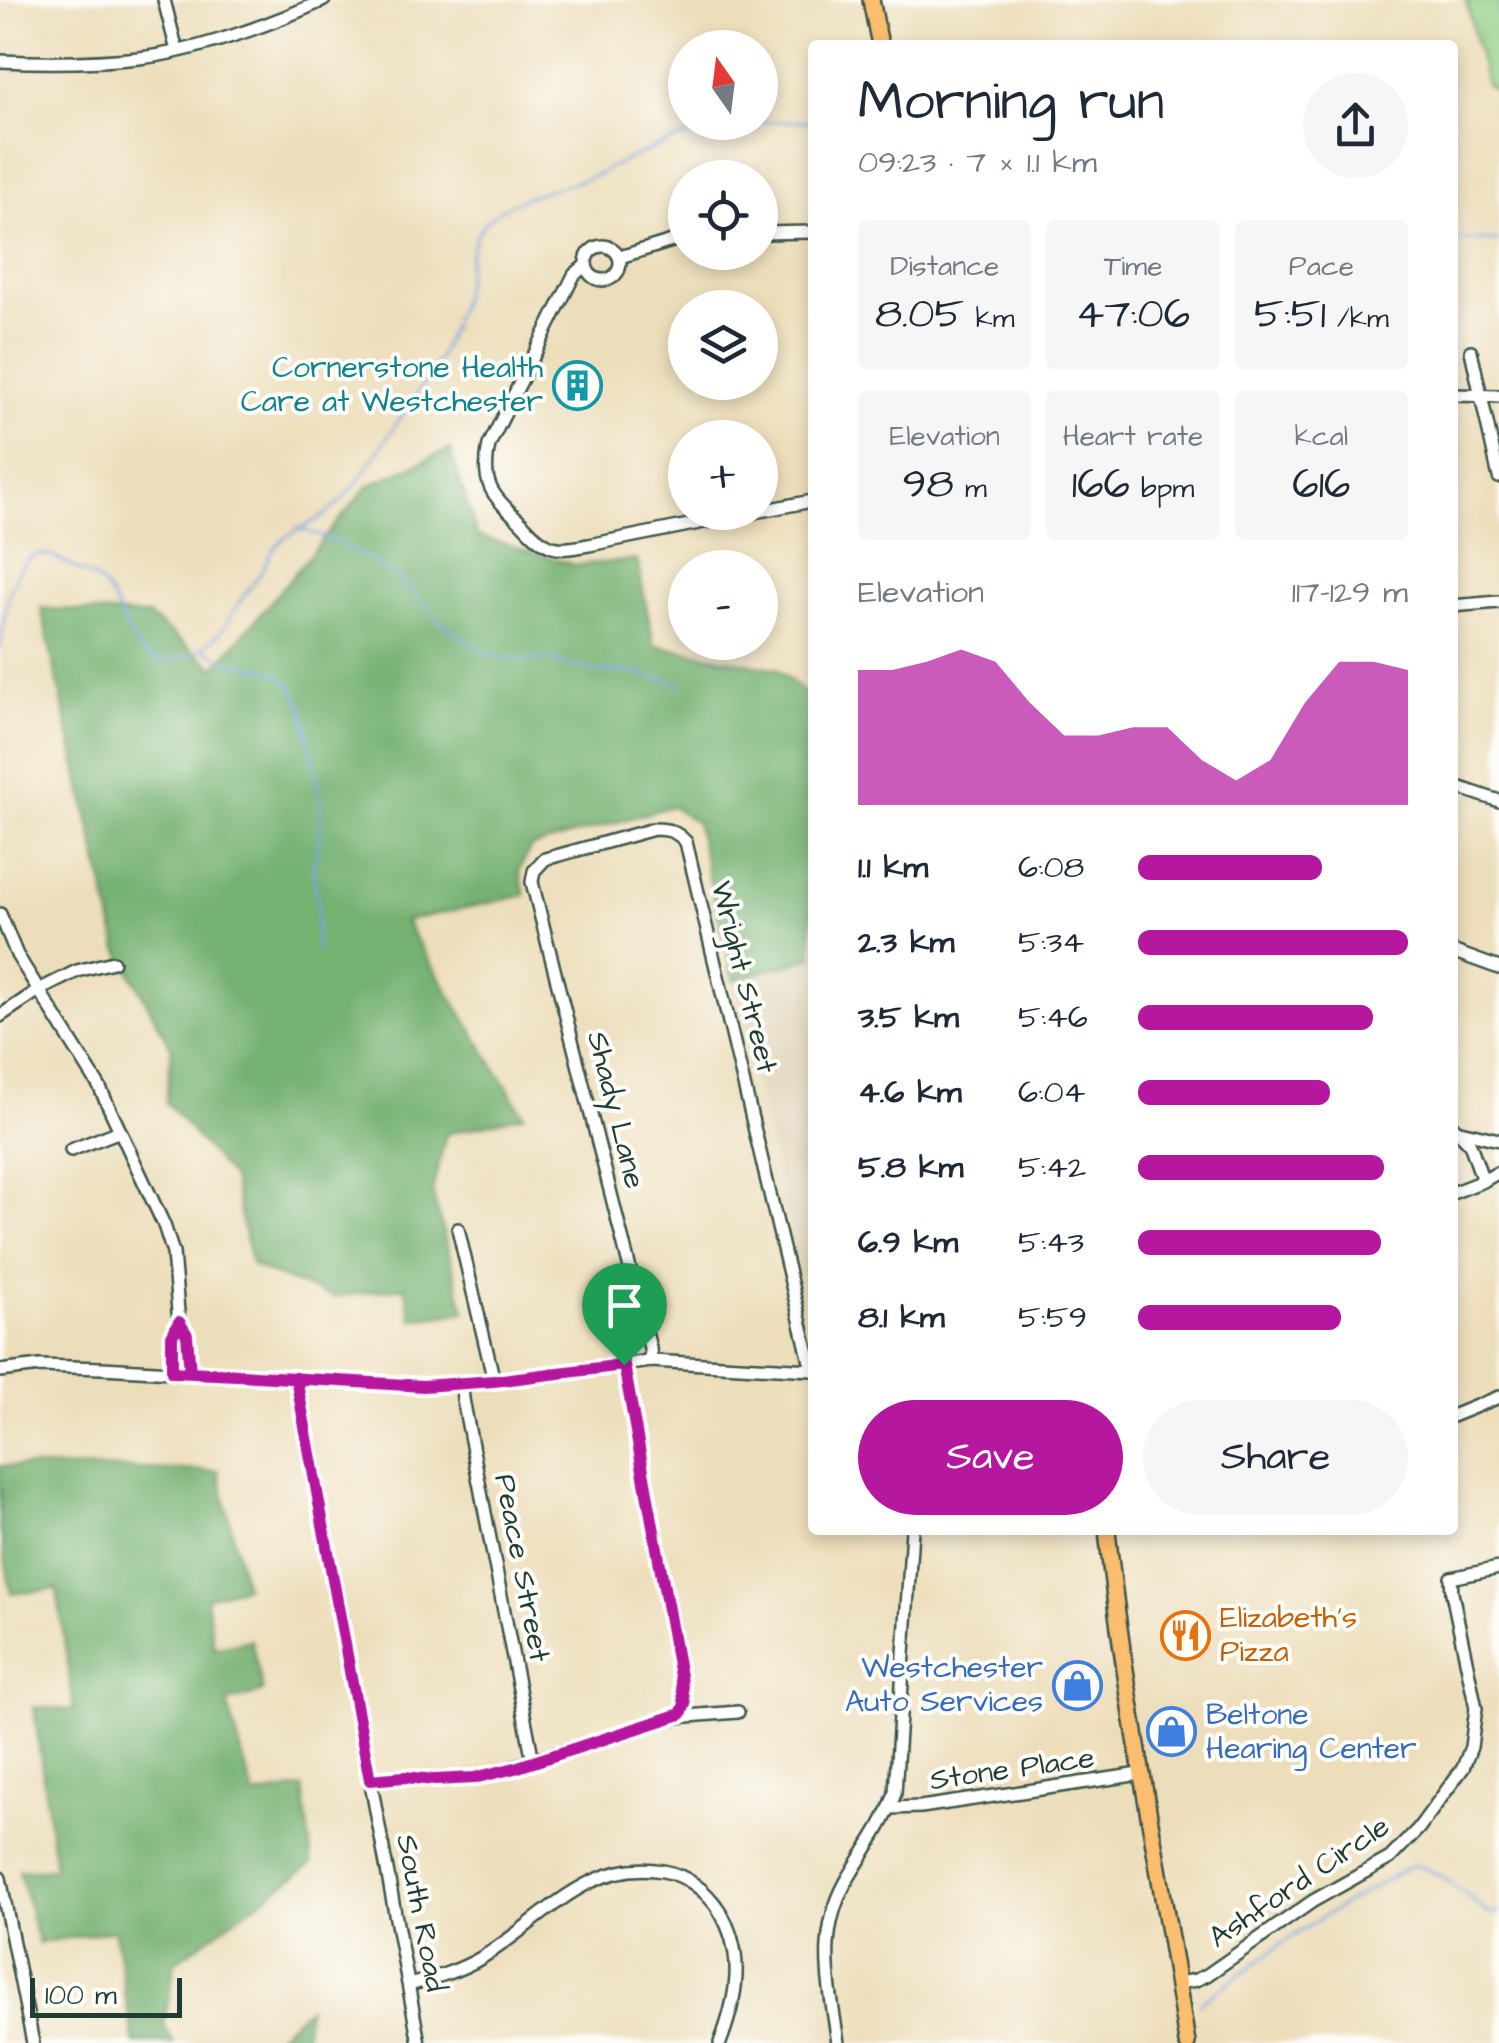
<!DOCTYPE html>
<meta charset="utf-8">
<style>
:root{--surface:#fff;--page:#f6f6f7;--text:#1f2937;--muted:#747a83;--accent:#b5179e}
body{margin:0;font-family:"Architects Daughter",sans-serif;background:var(--page);color:var(--text);height:100vh;display:flex;flex-direction:column;font-size:38px;white-space:nowrap}
*{box-sizing:border-box;margin:0}
p{font-size:32px;color:var(--muted)}
.icon{flex:none;width:55px;height:55px;fill:none;stroke:currentColor;stroke-width:2;stroke-linecap:round;stroke-linejoin:round}
.map{position:relative;flex:1;overflow:hidden}
.panel{position:absolute;left:808px;top:40px;width:650px;height:1495px;display:flex;flex-direction:column;background:var(--surface);border-radius:10px;box-shadow:0 5px 15px #0003}
.panel>*{flex:none}
.needle{width:65px;rotate:346deg}
.controls{position:absolute;left:668px;top:30px;display:grid;gap:20px}
.controls a{display:grid;place-items:center;width:110px;height:110px;border-radius:50%;background:var(--surface);box-shadow:0 5px 15px #0003;font-size:50px}
.scale{position:absolute;left:30px;bottom:25px;width:152px;box-sizing:border-box;padding-left:10px;border:5px solid #1f3d34;border-top:0;font-size:28px;line-height:35px;white-space:nowrap;color:#1f3d34;-webkit-text-stroke:8px #fdfcf7;paint-order:stroke}
.pin{position:absolute;display:grid;place-items:center;width:85px;height:85px;color:#fff;margin:-102px -42px;border-radius:50% 50% 50% 0;rotate:-45deg;box-shadow:0 0 10px #0007}
.pin .icon{rotate:45deg}
.round{display:grid;place-items:center;flex:none;width:105px;height:105px;border-radius:52px;background:var(--page)}
.headline{display:flex;align-items:center;justify-content:space-between;height:170px;padding:0 50px}
h1{font-size:55px;font-weight:600;line-height:75px}
.metrics{display:grid;grid-template-columns:repeat(3,1fr);gap:15px;height:170px;padding:10px 50px}
.metrics div{display:grid;align-content:center;border-radius:10px;background:var(--page);text-align:center}
.metrics b{font-size:42px;font-weight:600}
.metrics small{font-size:28px;font-weight:400}
.metrics p{font-size:28px}
.chart{height:280px;padding:20px 50px}
.chart p{display:flex;justify-content:space-between}
.chart svg{width:100%;height:180px;margin-top:10px;fill:var(--accent);opacity:.7}
.action{display:flex;gap:20px;margin-top:auto;padding:20px 50px}
.action a{flex:1;height:115px;border-radius:60px;background:var(--accent);color:#fff;font-size:40px;font-weight:600;line-height:115px;text-align:center}
.action a+a{background:var(--page);color:var(--text)}
ul{padding:0 50px;list-style:none;font-size:32px}
li{display:grid;grid-template-columns:160px 120px 1fr;align-items:center;height:75px}
li i{height:25px;border-radius:12px;background:var(--accent)}
.map>svg:first-child{display:block}
.built{fill:#ded0b2}
.green{fill:#90ce83;stroke:#58865c;stroke-width:2.5}
.forest{fill:#74b171;stroke:#4a7752;stroke-width:2.5}
.lines{fill:none;stroke-linecap:round;stroke-linejoin:round}
.stream{stroke:#74a3dd;stroke-width:2.5}
.minor-casing{stroke:#3e5548;stroke-width:16}
.major-casing{stroke:#3e5548;stroke-width:20}
.minor{stroke:#fff;stroke-width:11}
.major{stroke:#fbbd6e;stroke-width:15}
.route-casing{stroke:#fff;stroke-width:20}
.route{stroke:#b5179e;stroke-width:12}
.labels{text-anchor:middle;dominant-baseline:central;stroke-width:8;stroke-linejoin:round;paint-order:stroke}
.culture-label{font-size:30px;fill:#0d838f;stroke:#fdfcf7;text-anchor:end}
.street-label{font-size:30px;fill:#1f3d34;stroke:#fdfcf7}
.food-label{font-size:30px;fill:#c56008;stroke:#fdfcf7;text-anchor:start}
.shop-label{font-size:30px;fill:#366cbe;stroke:#fdfcf7;text-anchor:end}
</style>
<div class="map">
<svg width="1499" height="2043" viewBox="0 0 1499 2043">
<rect width="100%" height="100%" fill="#fdfcf7"/>
<filter id="ink" filterUnits="userSpaceOnUse"><feTurbulence type="fractalNoise" baseFrequency=".01" numOctaves="2"/><feDisplacementMap in="SourceGraphic" scale="20" xChannelSelector="R" yChannelSelector="G"/><feConvolveMatrix kernelMatrix="1 2 1 2 8 2 1 2 1" color-interpolation-filters="sRGB"/></filter>
<filter id="wash" filterUnits="userSpaceOnUse"><feTurbulence type="fractalNoise" baseFrequency=".0048" numOctaves="4" result="noise"/><feDisplacementMap in="SourceGraphic" scale="40" xChannelSelector="R" yChannelSelector="G"/><feGaussianBlur stdDeviation="2.25" result="paint"/><feColorMatrix in="noise" values="0 0 0 0 0 0 0 0 0 0 0 0 0 0 0 0 0 1.4 0 .05"/><feComposite in="paint" operator="in"/></filter>
<g filter="url(#wash)">
<rect width="100%" height="100%" fill="#eddebb"/>
<!-- built -->
<polygon class="built" points="812,957 812,1330 733,980"/>
<!-- green -->
<polygon class="green" points="1466,0 1499,0 1499,93 1486,84"/>
<!-- forest -->
<g class="forest">
<polygon points="450,449 477,536 575,565 637,560 654,645 777,669 812,699 812,957 733,980 696,822 672,806 531,847 519,870 525,895 405,921 524,1115 446,1134 432,1191 465,1312 412,1319 405,1287 332,1297 252,1266 232,1178 166,1102 172,1049 118,949 41,608 149,616 215,668 368,486"/>
<polygon points="0,1466 218,1471 245,1587 206,1597 214,1648 251,1640 263,1692 227,1702 254,1796 303,1788 312,1864 175,1962 164,2026 174,2043 134,2043 114,1930 38,1943 19,1871 55,1869 34,1707 74,1710 57,1589 11,1594 0,1528"/>
<polygon points="308,2008 303,2043 267,2043"/>
</g>
<g class="lines">
<!-- stream -->
<g class="stream">
<polyline points="760,122 812,121"/>
<polyline points="1452,239 1499,241"/>
<polyline points="298,528 337,542 371,560 405,583 446,627 492,656 529,661 548,658 571,666 599,672 612,671 637,673 684,685"/>
<path d="M0,648C2,625 10,560 38,555C50,553 63,562 73,567C82,572 92,576 100,583C121,601 130,662 165,661C185,661 211,645 223,629C229,621 233,611 239,603C246,592 254,583 261,572C266,564 270,554 276,546C292,529 311,526 327,513C353,493 370,464 388,436C405,410 427,382 441,353C448,337 454,320 460,303C470,275 465,241 489,219C518,193 560,189 594,176C605,171 616,164 628,159C666,142 710,126 751,122"/>
<polyline points="205,649 210,653 223,659 276,673 292,686 303,708 320,796 320,840 313,868 318,906 316,952"/>
<path d="M1200,2003L1286,1941L1334,1910L1412,1865C1436,1868 1470,1897 1488,1914L1499,1913"/>
</g>
</g>
</g>
<g filter="url(#ink)">
<g class="lines">
<defs>
<g id="minor">
<polyline points="164,0 177,51"/>
<path d="M0,61C46,63 93,63 139,58C195,52 272,24 324,0"/>
<polyline points="760,233 812,232"/>
<circle cx="603" cy="263" r="17"/>
<polyline points="620,257 685,237"/>
<path d="M586,265L574,275L489,445C481,482 491,496 519,520C528,529 537,541 550,546C561,551 577,547 589,545L754,512"/>
<polyline points="1471,351 1499,477"/>
<polyline points="1452,395 1499,396"/>
<polyline points="760,511 812,501"/>
<polyline points="1452,606 1499,602"/>
<polyline points="1452,785 1499,801"/>
<polyline points="0,914 17,955 99,1086 164,1225 173,1253 179,1323 187,1335 190,1372"/>
<polyline points="1452,951 1499,968"/>
<polyline points="0,1016 39,990 77,971 113,962"/>
<polyline points="1452,1125 1470,1144 1483,1181"/>
<polyline points="1460,1131 1499,1140"/>
<polyline points="71,1150 120,1131"/>
<polyline points="1452,1193 1483,1181 1499,1172"/>
<polyline points="458,1229 494,1381"/>
<path d="M651,1361L650,1348L532,882L534,871L545,859L654,829C668,829 676,831 686,842L812,1370"/>
<polyline points="624,1365 685,1704 681,1714 675,1717"/>
<polyline points="0,1371 40,1366 102,1368 423,1386 494,1381 651,1361 812,1370"/>
<polyline points="172,1372 173,1336 179,1323"/>
<polyline points="296,1378 419,2043"/>
<polyline points="462,1384 463,1399 533,1761"/>
<polyline points="1452,1416 1499,1397"/>
<polyline points="370,1780 404,1777 435,1780 473,1779 675,1717 738,1712"/>
<polyline points="890,1808 921,1807 1140,1774"/>
<polyline points="0,1878 33,2043"/>
<polyline points="1178,1983 1196,1980 1207,1975 1313,1901 1390,1858 1418,1829 1463,1768 1471,1747 1476,1708 1452,1593 1451,1578 1499,1568"/>
<path d="M409,1985C434,1978 459,1971 481,1958C539,1924 588,1857 663,1871C686,1875 706,1890 719,1910C746,1954 737,1998 720,2043"/>
<path d="M838,2043C830,1986 816,1936 846,1882C863,1852 884,1827 895,1793L912,1530"/>
</g>
<g id="major">
<polyline points="871,0 880,45"/>
<path d="M1107,1530C1125,1703 1161,1871 1187,2043"/>
</g>
</defs>
<!-- minor casing -->
<use href="#minor" class="minor-casing"/>
<!-- major casing -->
<use href="#major" class="major-casing"/>
<!-- minor -->
<use href="#minor" class="minor"/>
<!-- major -->
<use href="#major" class="major"/>
</g>
</g>
<g class="lines" filter="url(#ink)">
<defs>
<polyline id="route" points="624,1365 494,1381 423,1386 190,1372 187,1335 179,1322 172,1336 172,1372 296,1378 370,1780 404,1777 435,1780 474,1778 515,1768 681,1714 685,1704 624,1365"/>
</defs>
<!-- route casing -->
<use href="#route" class="route-casing"/>
<!-- route -->
<use href="#route" class="route"/>
</g>
<!-- icons -->
<defs>
<symbol id="building-ring" viewBox="-11 -11 22 22"><circle r="9.5" fill="#fdfcf7" stroke="#0f9aa8" stroke-width="1.5"/><path d="M-4-6H4V6H1V3H-1V6H-4ZM-2.5-4.3h1.7v1.8h-1.7ZM.8-4.3h1.7v1.8H.8ZM-2.5-1h1.7V.8h-1.7ZM.8-1h1.7V.8H.8Z" fill="#0f9aa8"/></symbol>
<symbol id="restaurant-ring" viewBox="-11 -11 22 22"><circle r="9.5" fill="#fdfcf7" stroke="#e8710a" stroke-width="1.5"/><path d="M-5-6h1v4h1v-4h1v4h1v-4h1v5L-1.5 .5V6h-2V.5L-5-1ZM5-6V6H3V1.5H1.5Q1.5-4 5-6Z" fill="#e8710a"/></symbol>
<symbol id="shop-ring" viewBox="-11 -11 22 22"><circle r="9.5" fill="#fdfcf7" stroke="#3f7fe0" stroke-width="1.5"/><path d="M-5-2.5h2.3a2.7 3.5 0 0 1 5.4 0H5L5.5 6h-11ZM-1.5-2.5h3a1.5 2.3 0 0 0-3 0Z" fill="#3f7fe0"/></symbol>
</defs>
<g fill-rule="evenodd">
<use href="#building-ring" x="550" y="358" width="55" height="55"/>
<use href="#restaurant-ring" x="1158" y="1608" width="55" height="55"/>
<use href="#shop-ring" x="1050" y="1658" width="55" height="55"/>
<use href="#shop-ring" x="1144" y="1704" width="55" height="55"/>
</g>
<g class="labels">
<!-- culture labels -->
<g class="culture-label">
<text x="543" y="368">Cornerstone Health<tspan x="543" dy="34">Care at Westchester</tspan></text>
</g>
<!-- street labels -->
<g class="street-label">
<text transform="translate(744 977) rotate(76)">Wright Street</text>
<text transform="translate(616 1110) rotate(76)">Shady Lane</text>
<text transform="translate(522 1568) rotate(79)">Peace Street</text>
<text transform="translate(1012 1769) rotate(-8)">Stone Place</text>
<text transform="translate(1299 1882) rotate(-34)">Ashford Circle</text>
<text transform="translate(421 1913) rotate(79)">South Road</text>
</g>
<!-- food labels -->
<g class="food-label">
<text x="1220" y="1618">Elizabeth's<tspan x="1220" dy="34">Pizza</tspan></text>
</g>
<!-- shop labels -->
<g class="shop-label">
<text x="1043" y="1668">Westchester<tspan x="1043" dy="34">Auto Services</tspan></text>
<text x="1206" y="1715" text-anchor="start">Beltone<tspan x="1206" dy="34">Hearing Center</tspan></text>
</g>
</g>
</svg>
<div class="controls">
<a><svg class="needle" viewBox="-14 -14 28 28"><path d="M0-13l5 13h-10z" fill="#e53935"/><path d="M0 13l5-13h-10z" fill="#747a83"/></svg></a>
<a><svg class="icon" aria-label="locate" viewBox="0 0 24 24"><circle cx="12" cy="12" r="6"/><path d="M12 2v4M12 18v4M2 12h4M18 12h4"/></svg></a>
<a><svg class="icon" aria-label="layers" viewBox="0 0 24 24"><path d="M12 4l9 5-9 5-9-5zM3 14l9 5 9-5"/></svg></a>
<a>+</a>
<a>−</a>
</div>
<div class="scale">100 m</div>
<div class="pin" style="left:624px;top:1365px;background:#1e9e55"><svg class="icon" aria-label="arrive" viewBox="0 0 24 24"><path d="M6 21V4h12l-3 4 3 4H6"/></svg></div>
<section class="panel">
<div class="headline"><div><h1>Morning run</h1><p>09:23 · 7 × 1.1 km</p></div><a class="round"><svg class="icon" aria-label="share" viewBox="0 0 24 24"><path d="M12 15V3M7 8l5-5 5 5M5 13v7h14v-7"/></svg></a></div>
<div class="metrics">
<div><p>Distance</p><b>8.05<small> km</small></b></div>
<div><p>Time</p><b>47:06</b></div>
<div><p>Pace</p><b>5:51<small> /km</small></b></div>
</div>
<div class="metrics">
<div><p>Elevation</p><b>98<small> m</small></b></div>
<div><p>Heart rate</p><b>166<small> bpm</small></b></div>
<div><p>kcal</p><b>616</b></div>
</div>
<div class="chart"><p><span>Elevation</span>117–129 m</p>
<svg viewBox="0 0 160 44" preserveAspectRatio="none"><path d="M0 44V11L10 11L20 9L30 6L40 9L50 19L60 27L70 27L80 25L90 25L100 33L110 38L120 33L130 19L140 9L150 9L160 11V44z"/></svg>
</div>
<ul>
<li><b>1.1 km</b>6:08<i style="width:68%"></i></li>
<li><b>2.3 km</b>5:34<i style="width:100%"></i></li>
<li><b>3.5 km</b>5:46<i style="width:87%"></i></li>
<li><b>4.6 km</b>6:04<i style="width:71%"></i></li>
<li><b>5.8 km</b>5:42<i style="width:91%"></i></li>
<li><b>6.9 km</b>5:43<i style="width:90%"></i></li>
<li><b>8.1 km</b>5:59<i style="width:75%"></i></li>
</ul>
<div class="action"><a>Save</a><a>Share</a></div>
</section>
</div>
